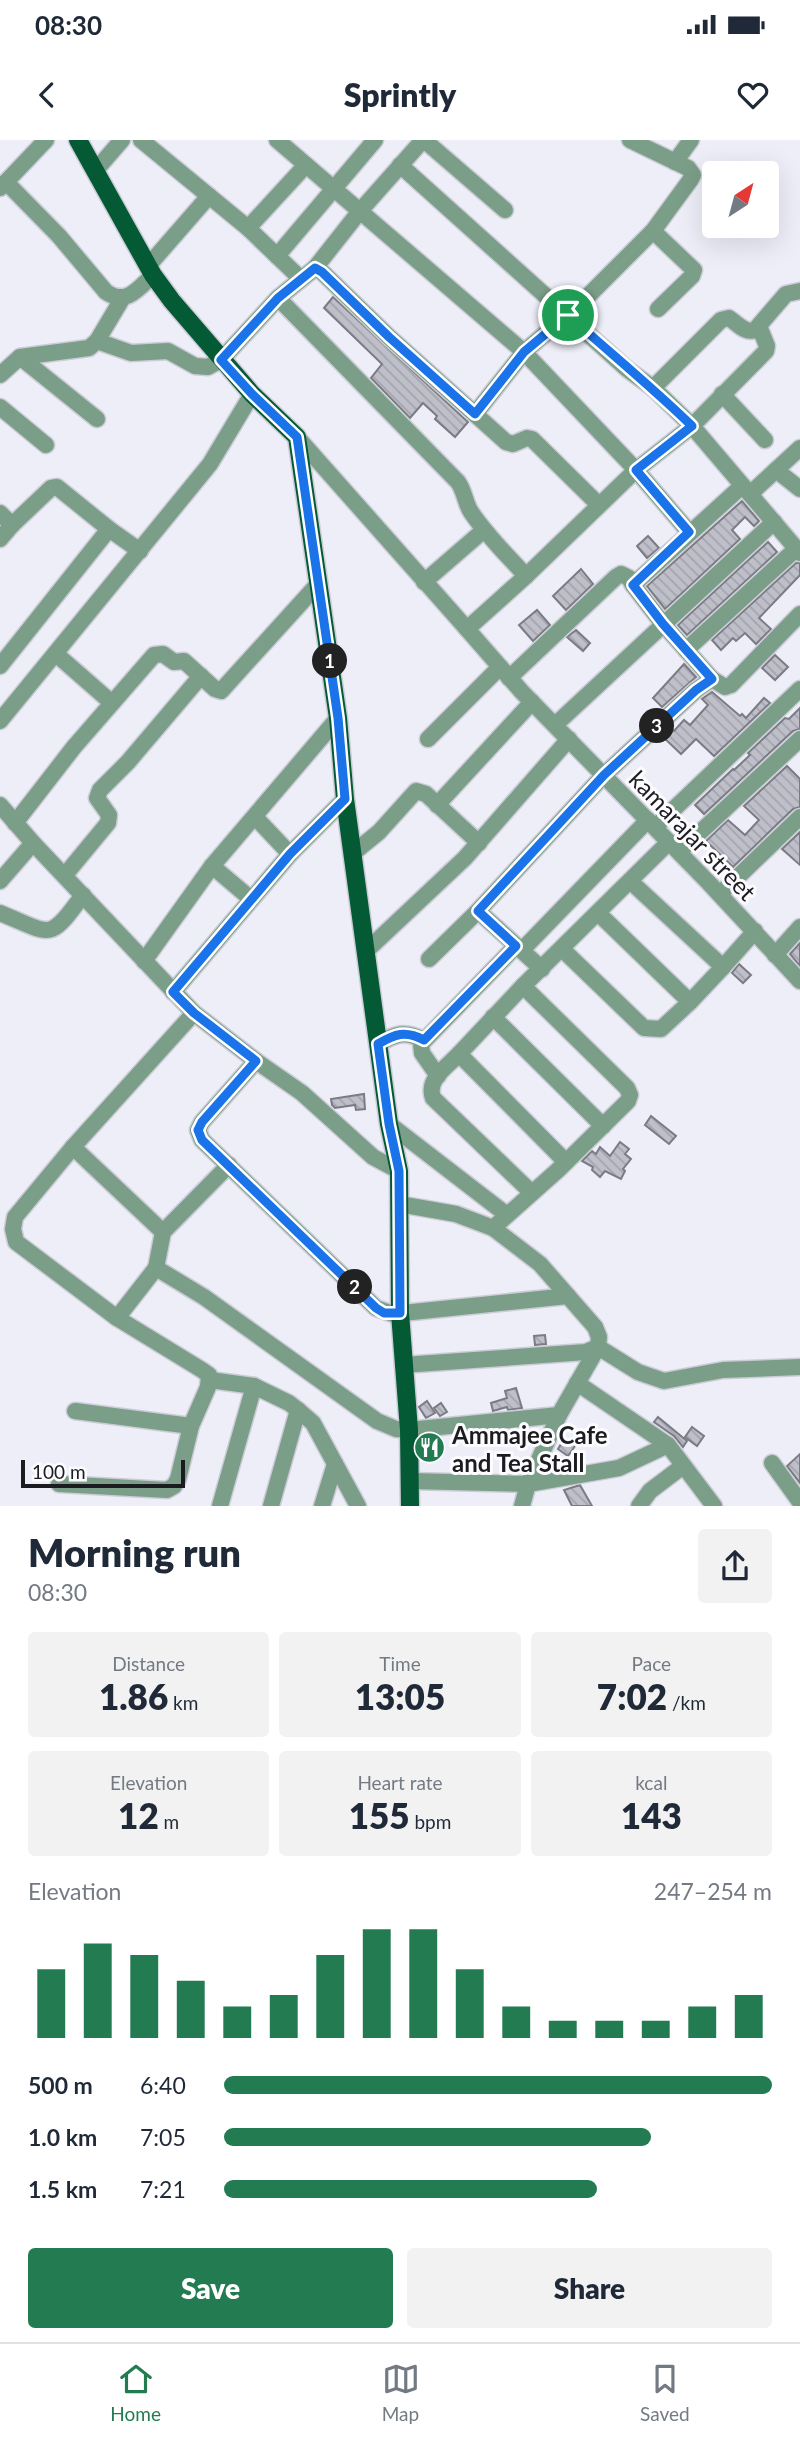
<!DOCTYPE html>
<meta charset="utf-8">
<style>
:root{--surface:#fff;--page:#f2f2f3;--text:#1f2937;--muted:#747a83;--line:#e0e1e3;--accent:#237c51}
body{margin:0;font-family:Lato,sans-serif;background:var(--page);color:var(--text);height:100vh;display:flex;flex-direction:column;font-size:26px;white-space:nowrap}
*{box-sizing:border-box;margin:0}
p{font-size:23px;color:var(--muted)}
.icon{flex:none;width:38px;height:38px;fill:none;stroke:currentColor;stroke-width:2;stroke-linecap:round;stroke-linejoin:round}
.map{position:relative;height:1366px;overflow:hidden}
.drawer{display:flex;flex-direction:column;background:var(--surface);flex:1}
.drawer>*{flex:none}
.needle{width:46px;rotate:36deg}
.buttons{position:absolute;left:702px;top:21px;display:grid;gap:14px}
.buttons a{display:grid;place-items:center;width:77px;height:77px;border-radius:7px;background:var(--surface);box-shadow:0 7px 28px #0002;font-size:35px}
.scale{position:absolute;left:21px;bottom:18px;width:164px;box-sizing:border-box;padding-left:7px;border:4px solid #1c1c20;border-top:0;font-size:19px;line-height:24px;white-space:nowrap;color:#1c1c20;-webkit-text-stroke:5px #fcfcff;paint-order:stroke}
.pin{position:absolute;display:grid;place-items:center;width:60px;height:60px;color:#fff;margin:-30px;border:4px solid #fff;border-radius:50%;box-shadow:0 2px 7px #0007}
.km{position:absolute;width:35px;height:35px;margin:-18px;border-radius:50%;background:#222;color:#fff;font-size:19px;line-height:35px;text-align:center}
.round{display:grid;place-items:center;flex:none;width:74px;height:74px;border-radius:7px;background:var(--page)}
.summary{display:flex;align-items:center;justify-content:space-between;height:119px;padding:0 28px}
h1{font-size:38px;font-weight:800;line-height:52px}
.figures{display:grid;grid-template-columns:repeat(3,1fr);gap:10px;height:119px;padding:7px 28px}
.figures div{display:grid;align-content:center;border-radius:7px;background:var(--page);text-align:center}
.figures b{font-size:35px;font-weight:800}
.figures small{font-size:19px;font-weight:400}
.figures p{font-size:19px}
.chart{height:196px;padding:14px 28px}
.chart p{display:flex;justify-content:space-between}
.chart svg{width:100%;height:126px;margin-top:7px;stroke:var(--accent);stroke-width:6}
.button{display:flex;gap:14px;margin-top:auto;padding:14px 28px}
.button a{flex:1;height:80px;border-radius:7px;background:var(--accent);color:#fff;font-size:28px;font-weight:800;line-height:80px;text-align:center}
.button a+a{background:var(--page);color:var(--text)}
ul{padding:0 28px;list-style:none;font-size:23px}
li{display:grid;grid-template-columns:112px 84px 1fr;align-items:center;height:52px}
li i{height:18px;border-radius:9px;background:var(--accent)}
.status{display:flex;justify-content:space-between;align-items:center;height:49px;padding:0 35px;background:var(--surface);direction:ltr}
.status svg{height:19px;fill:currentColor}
header{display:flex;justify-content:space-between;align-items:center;height:91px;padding:0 28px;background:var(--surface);font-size:32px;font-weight:800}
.tab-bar{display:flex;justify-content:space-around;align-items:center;height:98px;border-top:2px solid var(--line);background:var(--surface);font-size:19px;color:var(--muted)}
.tab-bar a{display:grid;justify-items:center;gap:4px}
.tab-bar .on{color:var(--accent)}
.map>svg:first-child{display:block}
.building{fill:url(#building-back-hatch);stroke:#7b7b85;stroke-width:2}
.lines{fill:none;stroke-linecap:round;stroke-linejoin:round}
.minor-casing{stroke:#ccccd6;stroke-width:19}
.major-casing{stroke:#ccccd6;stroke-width:21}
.minor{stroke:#7b9e88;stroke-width:16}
.major{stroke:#055a36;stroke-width:18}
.route-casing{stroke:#fff;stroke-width:14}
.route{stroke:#1a73e8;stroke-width:9}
.labels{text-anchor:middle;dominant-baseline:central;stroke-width:6;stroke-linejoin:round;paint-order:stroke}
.street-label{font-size:24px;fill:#1c1c20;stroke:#fcfcff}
.poi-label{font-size:24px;font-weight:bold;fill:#1c1c20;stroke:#fcfcff;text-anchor:start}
</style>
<div class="status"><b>08:30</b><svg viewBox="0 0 49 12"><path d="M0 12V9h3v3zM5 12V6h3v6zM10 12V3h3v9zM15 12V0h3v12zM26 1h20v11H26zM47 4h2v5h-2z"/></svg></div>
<header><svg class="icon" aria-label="back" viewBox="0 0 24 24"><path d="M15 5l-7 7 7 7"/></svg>Sprintly<svg class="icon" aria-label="heart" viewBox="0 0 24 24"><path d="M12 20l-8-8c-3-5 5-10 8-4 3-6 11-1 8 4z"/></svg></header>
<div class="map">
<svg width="800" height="1366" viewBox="0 0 800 1366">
<defs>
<pattern id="building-back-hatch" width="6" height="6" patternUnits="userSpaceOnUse" patternTransform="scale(1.75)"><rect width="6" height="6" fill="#bfbfca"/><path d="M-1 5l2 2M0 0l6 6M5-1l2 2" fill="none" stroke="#a4a4ad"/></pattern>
</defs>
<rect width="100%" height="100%" fill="#eeeef9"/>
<!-- building -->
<g class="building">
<polygon points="333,157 468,282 455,297 435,279 437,276 423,263 410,278 371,238 382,224 324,168"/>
<polygon points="742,361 759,381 754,386 745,377 732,390 740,399 665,469 647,446"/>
<polygon points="648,396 659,408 647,418 637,406"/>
<polygon points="768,402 777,412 687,495 678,485"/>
<polygon points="796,423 800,423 800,435 759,478 771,489 756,504 745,493 736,501 733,498 721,510 712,500"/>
<polygon points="581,429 593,444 566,470 553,456"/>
<polygon points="537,470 550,485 533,501 519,485"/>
<polygon points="576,490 590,503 583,511 567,497"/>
<polygon points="775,515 788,527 775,540 762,528"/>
<polygon points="684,524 696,537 662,567 653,558"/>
<polygon points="712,552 740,576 742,574 746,578 764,558 770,563 714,616 696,599 681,614 663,597 670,588 674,591 684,580 690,585 708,565 702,559"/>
<polygon points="800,568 800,589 793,591 704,674 695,665 733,629 734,630 750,615 748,613 785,578 789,579"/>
<polygon points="787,626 800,639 800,667 793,669 733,727 706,701 728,680 745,695 759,680 744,666"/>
<polygon points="800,692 800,725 782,709"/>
<polygon points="800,803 800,826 790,814"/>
<polygon points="739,824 751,835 743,843 732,833"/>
<polygon points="364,954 365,969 356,970 355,965 335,968 332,965 331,959"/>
<polygon points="651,976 676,996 669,1004 645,985"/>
<polygon points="620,1002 629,1009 625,1014 631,1019 623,1029 625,1031 621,1039 605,1031 600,1037 592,1030 593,1027 582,1021 592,1011 596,1014 600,1007 610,1016"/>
<polygon points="545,1195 546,1204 535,1205 534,1196"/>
<polygon points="516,1248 522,1268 508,1270 507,1267 493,1271 491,1263 507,1258 505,1251"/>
<polygon points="427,1261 435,1273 426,1278 419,1267"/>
<polygon points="441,1263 447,1272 440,1276 434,1268"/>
<polygon points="658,1277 687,1301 683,1307 674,1296 654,1282"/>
<polygon points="692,1287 704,1296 697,1306 685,1297"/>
<polygon points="564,1299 575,1306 568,1316 558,1309"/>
<polygon points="800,1314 800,1343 787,1326"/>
<polygon points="580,1345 592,1366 572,1366 564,1350"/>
</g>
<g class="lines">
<defs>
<g id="minor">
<polyline points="141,0 248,88 301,139"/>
<polyline points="277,0 524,212 636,330 689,392"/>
<polyline points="424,0 505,70"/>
<polyline points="675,22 691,0"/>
<path d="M400,25L627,229L653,248L721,180L729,178C737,183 745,194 755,190L786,154L800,151"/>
<polyline points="95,31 122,0"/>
<polyline points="6,42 46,0"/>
<path d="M0,48L6,42L59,96L106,152C126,166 138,149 153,135"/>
<polyline points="248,88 306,25"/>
<polyline points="653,91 694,130 692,136 658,169"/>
<polyline points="277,116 375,0"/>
<polyline points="148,126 209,56"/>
<polyline points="315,128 360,71 423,0"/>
<path d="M278,158L458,342C465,352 465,363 471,372C487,396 507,415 526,436"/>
<polyline points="97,201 131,213 168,211 195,226 208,227 221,220 278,158 315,128 322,132 389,197 506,302 513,304 527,298 532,299 599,365"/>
<polyline points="20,217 89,208 97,201 122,159"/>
<polyline points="0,235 20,217 97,279"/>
<polyline points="653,248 692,286 766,211 767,206 759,186"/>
<polyline points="722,254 765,300"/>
<polyline points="0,267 46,305"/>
<polyline points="475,274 524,212 582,162 653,91 691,39 693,35 688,28 630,0"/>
<polyline points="297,297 467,489 526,436 636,330 692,286 800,413"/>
<polyline points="776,330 800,349"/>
<polyline points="750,354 800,308"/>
<polyline points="0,373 12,385 0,399"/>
<polyline points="12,385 51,348 57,347 109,389 140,411"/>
<polyline points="424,442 484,390"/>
<polyline points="633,445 663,484 712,539"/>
<polyline points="467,489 522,552 708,742 800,841"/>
<polyline points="686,510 796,409"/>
<polyline points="56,514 112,563"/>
<polyline points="0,526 109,389"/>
<polyline points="509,538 616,437 621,434 629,438 633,445 742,346"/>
<polyline points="0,581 210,324 252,254"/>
<polyline points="555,585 774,382"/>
<polyline points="428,599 500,527"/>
<polyline points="0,665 33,703 194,873 73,1007 15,1077 13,1089 16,1102 117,1178 202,1230 209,1235 208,1247 191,1286 178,1339 174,1346 167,1350 59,1344"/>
<polyline points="437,665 532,562"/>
<polyline points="255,677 290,714"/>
<polyline points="15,683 74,607 154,515 163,514 174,522 184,521 215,549 221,551 319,443"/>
<polyline points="655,687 800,549"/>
<polyline points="679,712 800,599"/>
<polyline points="352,714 379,692 416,651 426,654 479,703"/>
<polyline points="212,726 251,759"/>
<polyline points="65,735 108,683 109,675 97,658 100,650 128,622 201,536"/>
<polyline points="0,741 33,703"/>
<polyline points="630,741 723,827 755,791"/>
<polyline points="720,754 800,677"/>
<path d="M0,773C52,794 48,803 83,755"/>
<polyline points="562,809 644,888 661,889 690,862 598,773"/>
<polyline points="522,810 648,680"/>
<polyline points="365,812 465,718 569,599"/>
<polyline points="775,815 800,787"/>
<polyline points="429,819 478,771"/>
<polyline points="144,821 212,726 338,578"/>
<polyline points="542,829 478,771 604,635 696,550 712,539 725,547 731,545 800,474"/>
<polyline points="523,846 459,914 566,1022"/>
<polyline points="173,852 290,714 345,659"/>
<polyline points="690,862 723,827"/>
<polyline points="194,873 256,921 302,953 373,1017 399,1031"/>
<polyline points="493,877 603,986"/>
<path d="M378,904C395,894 405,890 423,900"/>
<path d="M459,914C447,927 426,939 433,958L532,1053"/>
<polyline points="256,921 202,982 198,990 202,1000 376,1168 393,1174 568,1156"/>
<polyline points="438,936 422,913 421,904 516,806"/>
<polyline points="389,984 507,1075"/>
<polyline points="73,1007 163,1092"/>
<polyline points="399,1064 456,1074 493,1088 558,1030 628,961 630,955 627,948 523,846 669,702"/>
<polyline points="156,1128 163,1092 229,1025"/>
<polyline points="117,1178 156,1128 204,1157 377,1281 396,1289 409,1290 559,1275 598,1207 638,1232 664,1241 723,1230 800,1227"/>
<polyline points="403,1225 586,1212 598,1207 599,1197 595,1187 540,1124 493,1088"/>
<polyline points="210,1240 254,1246 289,1263 298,1270 313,1283 358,1366"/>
<polyline points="75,1271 191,1286"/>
<polyline points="668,1305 714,1366"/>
<polyline points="772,1323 800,1362"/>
<polyline points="410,1341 528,1344 559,1275"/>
<polyline points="220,1366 254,1246"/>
<polyline points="271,1366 298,1270"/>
<polyline points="322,1366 335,1324"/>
<polyline points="522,1366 528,1344 619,1328 668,1305 577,1243"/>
<polyline points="639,1366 650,1351 683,1326"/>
</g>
<polyline id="major" points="78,0 153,135 172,161 252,254 297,297 338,578 345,659 389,984 399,1031 400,1173 409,1290 410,1366"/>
</defs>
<!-- minor casing -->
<use href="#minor" class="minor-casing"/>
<!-- major casing -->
<use href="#major" class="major-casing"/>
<!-- minor -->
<use href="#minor" class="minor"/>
<!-- major -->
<use href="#major" class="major"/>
</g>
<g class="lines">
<defs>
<path id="route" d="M315,128L322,132L389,197L475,274L524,212L568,175C609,212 652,247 692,286L636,330L689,392L633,445L663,484L712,539L696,550L604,635L478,771L516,806L424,900C405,890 395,894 378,904L389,984L399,1031L400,1173H384L376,1168L202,1000L198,990L202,982L256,921L194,873L173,852L290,714L345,659L338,578L297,297L252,254L221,220L278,158Z"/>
</defs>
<!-- route casing -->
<use href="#route" class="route-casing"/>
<!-- route -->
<use href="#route" class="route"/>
</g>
<!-- icons -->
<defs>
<symbol id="restaurant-disc" viewBox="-11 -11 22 22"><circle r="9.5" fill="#237c51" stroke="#fcfcff"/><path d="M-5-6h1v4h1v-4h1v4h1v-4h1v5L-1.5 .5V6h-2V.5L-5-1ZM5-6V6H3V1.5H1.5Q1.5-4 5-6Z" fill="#fff"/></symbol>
</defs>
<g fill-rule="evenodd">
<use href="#restaurant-disc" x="412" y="1290" width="35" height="35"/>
</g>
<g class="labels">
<!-- street labels -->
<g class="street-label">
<text transform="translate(693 695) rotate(46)">kamarajar street</text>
</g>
<!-- poi labels -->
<g class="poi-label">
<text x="452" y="1294">Ammajee Cafe<tspan x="452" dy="28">and Tea Stall</tspan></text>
</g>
</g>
</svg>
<div class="buttons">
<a><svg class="needle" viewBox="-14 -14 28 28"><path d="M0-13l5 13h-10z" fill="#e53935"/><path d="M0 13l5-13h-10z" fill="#747a83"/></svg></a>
</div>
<div class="scale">100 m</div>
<div class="pin" style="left:568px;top:175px;background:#1e9e55"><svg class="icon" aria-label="arrive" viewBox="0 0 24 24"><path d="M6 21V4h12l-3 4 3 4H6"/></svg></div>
<b class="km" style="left:330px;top:521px">1</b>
<b class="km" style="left:355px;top:1147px">2</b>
<b class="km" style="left:657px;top:586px">3</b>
</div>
<section class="drawer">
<div class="summary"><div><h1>Morning run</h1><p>08:30</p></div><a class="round"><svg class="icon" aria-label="share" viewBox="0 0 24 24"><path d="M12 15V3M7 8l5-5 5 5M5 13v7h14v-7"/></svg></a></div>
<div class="figures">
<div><p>Distance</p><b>1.86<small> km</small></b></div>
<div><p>Time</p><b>13:05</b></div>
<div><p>Pace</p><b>7:02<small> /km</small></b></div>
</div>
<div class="figures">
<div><p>Elevation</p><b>12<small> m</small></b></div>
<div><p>Heart rate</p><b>155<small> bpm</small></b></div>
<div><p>kcal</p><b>143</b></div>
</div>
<div class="chart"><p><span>Elevation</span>247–254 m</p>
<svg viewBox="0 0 160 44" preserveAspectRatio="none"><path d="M5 44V20M15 44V11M25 44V15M35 44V24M45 44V33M55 44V29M65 44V15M75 44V6M85 44V6M95 44V20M105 44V33M115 44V38M125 44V38M135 44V38M145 44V33M155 44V29"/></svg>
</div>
<ul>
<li><b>500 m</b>6:40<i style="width:100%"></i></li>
<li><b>1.0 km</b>7:05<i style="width:78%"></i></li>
<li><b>1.5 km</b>7:21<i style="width:68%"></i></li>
</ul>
<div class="button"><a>Save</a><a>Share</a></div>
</section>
<nav class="tab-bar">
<a class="on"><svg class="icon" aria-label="home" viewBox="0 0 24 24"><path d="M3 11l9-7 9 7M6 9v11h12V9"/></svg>Home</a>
<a><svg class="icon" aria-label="map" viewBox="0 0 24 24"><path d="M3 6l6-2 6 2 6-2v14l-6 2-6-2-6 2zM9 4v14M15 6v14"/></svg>Map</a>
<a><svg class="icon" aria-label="saved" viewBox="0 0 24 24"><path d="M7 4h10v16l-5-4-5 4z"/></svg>Saved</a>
</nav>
